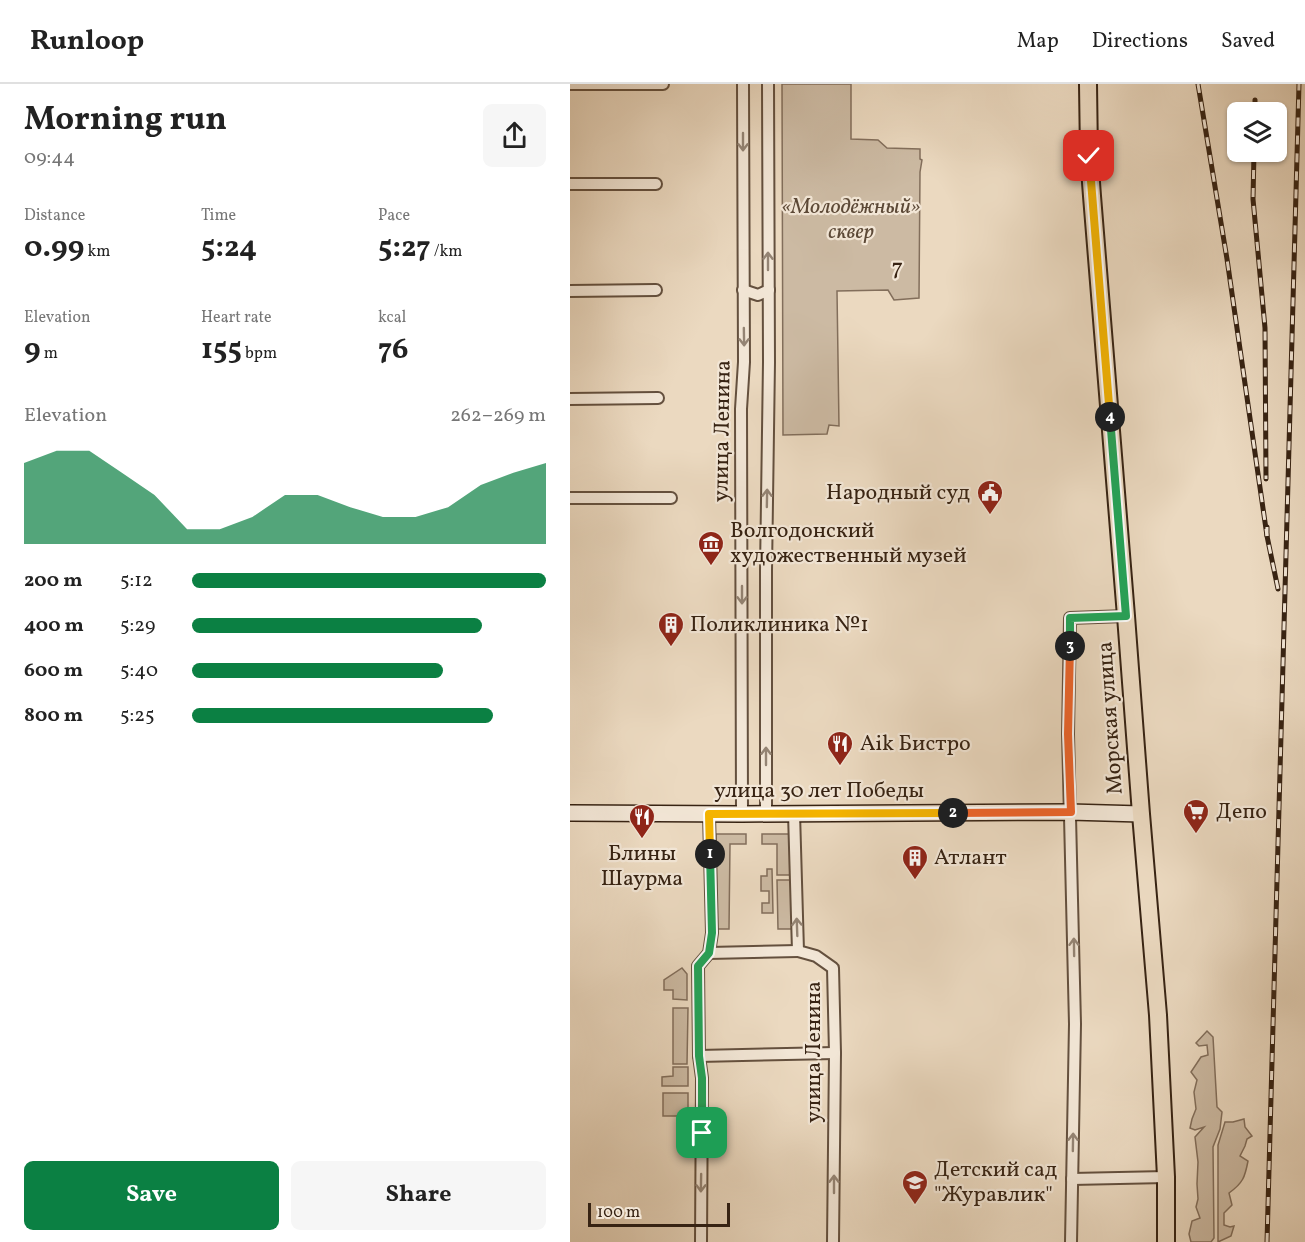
<!DOCTYPE html>
<meta charset="utf-8">
<style>
:root{--surface:#fff;--page:#f6f6f6;--text:#222;--muted:#767676;--line:#e0e0e0;--accent:#0b8043}
body{margin:0;font-family:Vollkorn,serif;background:var(--page);color:var(--text);height:100vh;display:flex;flex-direction:column;font-size:22px;white-space:nowrap}
*{box-sizing:border-box;margin:0}
p{font-size:20px;color:var(--muted)}
.icon{flex:none;width:33px;height:33px;fill:none;stroke:currentColor;stroke-width:2;stroke-linecap:round;stroke-linejoin:round}
.map{position:relative;flex:1;overflow:hidden}
.details{display:flex;flex-direction:column;background:var(--surface);width:570px}
.details>*{flex:none}
.tools{position:absolute;left:657px;top:18px;display:grid;gap:12px}
.tools a{display:grid;place-items:center;width:60px;height:60px;border-radius:9px;background:var(--surface);box-shadow:0 2px 4px #0004;font-size:30px}
.scale{position:absolute;left:18px;bottom:15px;width:142px;box-sizing:border-box;padding-left:6px;border:3px solid #372313;border-top:0;font-size:16px;line-height:21px;white-space:nowrap;color:#372313;-webkit-text-stroke:4px #f2e6d6;paint-order:stroke}
.pin{position:absolute;display:grid;place-items:center;width:51px;height:51px;color:#fff;margin:-26px;border-radius:12px;box-shadow:0 3px 9px #0006}
.km{position:absolute;width:30px;height:30px;margin:-15px;border-radius:50%;background:#222;color:#fff;font-size:16px;line-height:30px;text-align:center}
.round{display:grid;place-items:center;flex:none;width:63px;height:63px;border-radius:9px;background:var(--page)}
.head{display:flex;align-items:center;justify-content:space-between;height:102px;padding:0 24px}
h1{font-size:33px;font-weight:700;line-height:45px}
.figures{display:grid;grid-template-columns:repeat(3,1fr);gap:9px;height:102px;padding:6px 24px}
.figures div{display:grid;align-content:center}
.figures b{font-size:30px;font-weight:700}
.figures small{font-size:16px;font-weight:400}
.figures p{font-size:16px}
.chart{height:168px;padding:12px 24px}
.chart p{display:flex;justify-content:space-between}
.chart svg{width:100%;height:108px;margin-top:6px;fill:var(--accent);opacity:.7}
.primary-button{display:flex;gap:12px;margin-top:auto;padding:12px 24px}
.primary-button a{flex:1;height:69px;border-radius:9px;background:var(--accent);color:#fff;font-size:24px;font-weight:700;line-height:69px;text-align:center}
.primary-button a+a{background:var(--page);color:var(--text)}
ul{padding:0 24px;list-style:none;font-size:20px}
li{display:grid;grid-template-columns:96px 72px 1fr;align-items:center;height:45px}
li i{height:15px;border-radius:8px;background:var(--accent)}
header{display:flex;align-items:center;gap:36px;box-sizing:border-box;height:84px;padding:0 30px;background:var(--surface);border-bottom:2px solid var(--line)}
header strong{font-size:28px}
nav{display:flex;gap:33px;margin-inline-start:auto;font-size:21px}
main{display:flex;flex:1;min-height:0}
.map>svg:first-child{display:block}
.green{fill:#ccbaa3;stroke:#826e5b;stroke-width:1.5}
.lines{fill:none;stroke-linecap:round;stroke-linejoin:round}
.street-casing{stroke:#64503e;stroke-width:14}
.secondary-casing{stroke:#372313;stroke-width:18}
.primary-casing{stroke:#372313;stroke-width:20}
.street{stroke:#f2e6d6;stroke-width:10}
.secondary{stroke:#f2e6d6;stroke-width:15}
.primary{stroke:#ebd9c0;stroke-width:16}
.rail-casing{stroke:#372313;stroke-width:5}
.rail{stroke:#f2e6d6;stroke-width:3;stroke-dasharray:9;stroke-linecap:butt}
.oneway{stroke:#948474}
.split-1-casing{stroke:#fff;stroke-width:12}
.split-2-casing{stroke:#fff;stroke-width:12}
.split-3-casing{stroke:#fff;stroke-width:12}
.split-4-casing{stroke:#fff;stroke-width:12}
.split-5-casing{stroke:#fff;stroke-width:12}
.split-1{stroke:#22a559;stroke-width:8}
.split-2{stroke:#f5b400;stroke-width:8}
.split-3{stroke:#f0652b;stroke-width:8}
.split-4{stroke:#22a559;stroke-width:8}
.split-5{stroke:#f5b400;stroke-width:8}
.labels{text-anchor:middle;dominant-baseline:central;stroke-width:4.5;stroke-linejoin:round;paint-order:stroke}
.park-label{font-size:22px;font-style:italic;fill:#5c4937;stroke:#f2e6d6}
.street-label{font-size:22px;fill:#372313;stroke:#f2e6d6}
.poi-label{font-size:22px;fill:#372313;stroke:#f2e6d6;text-anchor:start}
.neighbourhood-label{font-size:24px;letter-spacing:1.5px;fill:#372313;stroke:#f2e6d6}
</style>
<header>
<strong>Runloop</strong>
<nav><a>Map</a><a>Directions</a><a>Saved</a></nav>
</header>
<main>
<section class="details">
<div class="head"><div><h1>Morning run</h1><p>09:44</p></div><a class="round"><svg class="icon" aria-label="share" viewBox="0 0 24 24"><path d="M12 15V3M7 8l5-5 5 5M5 13v7h14v-7"/></svg></a></div>
<div class="figures">
<div><p>Distance</p><b>0.99<small> km</small></b></div>
<div><p>Time</p><b>5:24</b></div>
<div><p>Pace</p><b>5:27<small> /km</small></b></div>
</div>
<div class="figures">
<div><p>Elevation</p><b>9<small> m</small></b></div>
<div><p>Heart rate</p><b>155<small> bpm</small></b></div>
<div><p>kcal</p><b>76</b></div>
</div>
<div class="chart"><p><span>Elevation</span>262–269 m</p>
<svg viewBox="0 0 160 44" preserveAspectRatio="none"><path d="M0 44V11L10 6L20 6L30 15L40 24L50 38L60 38L70 33L80 24L90 24L100 29L110 33L120 33L130 29L140 20L150 15L160 11V44z"/></svg>
</div>
<ul>
<li><b>200 m</b>5:12<i style="width:100%"></i></li>
<li><b>400 m</b>5:29<i style="width:82%"></i></li>
<li><b>600 m</b>5:40<i style="width:71%"></i></li>
<li><b>800 m</b>5:25<i style="width:85%"></i></li>
</ul>
<div class="primary-button"><a>Save</a><a>Share</a></div>
</section>
<div class="map">
<svg width="735" height="1158" viewBox="0 0 735 1158">
<rect width="100%" height="100%" fill="#ebd9c0"/>
<filter id="stains"><feTurbulence type="fractalNoise" baseFrequency=".00333" numOctaves="4"/><feColorMatrix values="0 0 0 0 .2 0 0 0 0 .09 0 0 0 0 .02 0 0 0 .5 -.17"/></filter>
<radialGradient id="worn" r=".72"><stop offset=".6" stop-color="#630" stop-opacity="0"/><stop offset="1" stop-color="#630" stop-opacity=".3"/></radialGradient>
<!-- green -->
<g class="green">
<polygon points="212,0 281,0 281,55 308,56 317,64 350,65 350,75 352,76 350,88 349,214 324,216 318,206 267,207 269,342 259,341 257,350 213,351"/>
<polygon points="146,750 176,750 176,760 160,760 159,845 147,845"/>
<polygon points="192,750 223,750 224,791 207,791 207,760 192,760"/>
<polygon points="197,785 202,785 203,829 192,829 192,819 199,819 199,807 191,807 191,792 197,792"/>
<polygon points="207,796 224,796 224,845 208,845"/>
<polygon points="112,884 117,890 117,916 103,915 103,906 94,906 94,896"/>
<polygon points="103,924 118,924 117,980 103,980"/>
<polygon points="637,947 643,953 647,1023 652,1028 650,1045 643,1063 644,1154 641,1158 621,1158 619,1150 622,1137 630,1134 626,1123 628,1115 627,1100 628,1078 625,1053 634,1043 625,1046 620,1044 622,1035 626,1025 624,1008 627,996 621,988 631,973 638,971 637,961 629,962 626,959"/>
<polygon points="103,983 118,983 118,1002 92,1002 92,993 103,992"/>
<rect x="93" y="1009" width="25" height="23"/>
<path d="M674,1035L675,1043L682,1052L677,1055L675,1062L670,1072L678,1077C675,1093 673,1099 659,1109L662,1121L654,1129V1141L660,1143L664,1142L661,1152L648,1158V1061L655,1038H663Z"/>
</g>
<g class="lines">
<defs>
<g id="street">
<polyline points="0,0 93,0"/>
<polyline points="0,100 86,100"/>
<polyline points="173,206 188,211 199,206"/>
<polyline points="0,207 86,206"/>
<polyline points="0,315 88,314"/>
<polyline points="0,414 101,414"/>
<polyline points="224,729 228,867 246,872 263,884 265,969 263,1158"/>
<polyline points="172,730 171,325 174,278 173,0"/>
<polyline points="196,730 196,486 199,278 198,0"/>
<polyline points="139,869 228,867"/>
<polyline points="129,972 265,969"/>
<polyline points="502,1095 596,1093"/>
<polyline points="131,1158 132,994 129,972 128,882 139,869 142,849 139,730"/>
<polyline points="501,1158 505,940 498,650 500,534 556,532"/>
</g>
<polyline id="secondary" points="0,729 172,730 500,728 571,730"/>
<polyline id="primary" points="518,0 519,71 522,112 556,532 571,730 588,931 596,1093 596,1158"/>
</defs>
<!-- street casing -->
<use href="#street" class="street-casing"/>
<!-- secondary casing -->
<use href="#secondary" class="secondary-casing"/>
<!-- primary casing -->
<use href="#primary" class="primary-casing"/>
<!-- street -->
<use href="#street" class="street"/>
<!-- secondary -->
<use href="#secondary" class="secondary"/>
<!-- primary -->
<use href="#primary" class="primary"/>
<defs>
<g id="rail">
<polyline points="628,0 657,175 697,452"/>
<polyline points="685,28 685,16"/>
<polyline points="684,68 683,115 695,244 696,395"/>
<polyline points="697,443 697,452 708,505"/>
<polyline points="697,1158 729,0"/>
</g>
</defs>
<!-- rail casing -->
<use href="#rail" class="rail-casing"/>
<!-- rail -->
<use href="#rail" class="rail"/>
</g>
<!-- one-way arrows -->
<defs><path id="oneway-shaft" d="M-6 0H5M1.5-3L5.5 0L1.5 3" fill="none" stroke-width="1.6" stroke-linecap="round" stroke-linejoin="round" transform="scale(1.5)"/></defs>
<g class="oneway">
<use href="#oneway-shaft" transform="translate(173 58) rotate(90)"/>
<use href="#oneway-shaft" transform="translate(198 177) rotate(-90)"/>
<use href="#oneway-shaft" transform="translate(174 253) rotate(89)"/>
<use href="#oneway-shaft" transform="translate(197 414) rotate(-89)"/>
<use href="#oneway-shaft" transform="translate(172 511) rotate(90)"/>
<use href="#oneway-shaft" transform="translate(196 672) rotate(-90)"/>
<use href="#oneway-shaft" transform="translate(227 843) rotate(-92)"/>
<use href="#oneway-shaft" transform="translate(504 863) rotate(-91)"/>
<use href="#oneway-shaft" transform="translate(503 1058) rotate(-89)"/>
<use href="#oneway-shaft" transform="translate(131 1099) rotate(91)"/>
<use href="#oneway-shaft" transform="translate(264 1100) rotate(-90)"/>
</g>
<g class="lines">
<defs>
<polyline id="split-1" points="132,1049 132,994 129,972 128,882 139,869 142,849 140,770"/>
<polyline id="split-2" points="140,770 139,730 383,729"/>
<polyline id="split-3" points="383,729 501,728 498,650 500,562"/>
<polyline id="split-4" points="500,562 500,534 556,532 540,333"/>
<polyline id="split-5" points="519,72 540,333"/>
</defs>
<!-- split-1 casing -->
<use href="#split-1" class="split-1-casing"/>
<!-- split-2 casing -->
<use href="#split-2" class="split-2-casing"/>
<!-- split-3 casing -->
<use href="#split-3" class="split-3-casing"/>
<!-- split-4 casing -->
<use href="#split-4" class="split-4-casing"/>
<!-- split-5 casing -->
<use href="#split-5" class="split-5-casing"/>
<!-- split-1 -->
<use href="#split-1" class="split-1"/>
<!-- split-2 -->
<use href="#split-2" class="split-2"/>
<!-- split-3 -->
<use href="#split-3" class="split-3"/>
<!-- split-4 -->
<use href="#split-4" class="split-4"/>
<!-- split-5 -->
<use href="#split-5" class="split-5"/>
</g>
<!-- icons -->
<defs>
<symbol id="civic-pin" viewBox="-11 -11 22 30"><path d="M0 17L-7.5 6A9.5 9.5 0 1 1 7.5 6Z" fill="#8f2418" stroke="#f2e6d6"/><path d="M-.6-6.5H3V-4.5H.6V-3L4-1V1h2V6H-6V1h2V-1L-.6-3ZM-1.2 2.5V6h2.4V2.5Z" fill="#fff"/></symbol>
<symbol id="museum-pin" viewBox="-11 -11 22 30"><path d="M0 17L-7.5 6A9.5 9.5 0 1 1 7.5 6Z" fill="#8f2418" stroke="#f2e6d6"/><path d="M0-6L6-3V-2H-6V-3ZM-5-1h2V3h-2ZM-1-1h2V3h-2ZM3-1h2V3H3ZM-6 4H6V6H-6Z" fill="#fff"/></symbol>
<symbol id="building-pin" viewBox="-11 -11 22 30"><path d="M0 17L-7.5 6A9.5 9.5 0 1 1 7.5 6Z" fill="#8f2418" stroke="#f2e6d6"/><path d="M-4-6H4V6H1V3H-1V6H-4ZM-2.5-4.3h1.7v1.8h-1.7ZM.8-4.3h1.7v1.8H.8ZM-2.5-1h1.7V.8h-1.7ZM.8-1h1.7V.8H.8Z" fill="#fff"/></symbol>
<symbol id="restaurant-pin" viewBox="-11 -11 22 30"><path d="M0 17L-7.5 6A9.5 9.5 0 1 1 7.5 6Z" fill="#8f2418" stroke="#f2e6d6"/><path d="M-5-6h1v4h1v-4h1v4h1v-4h1v5L-1.5 .5V6h-2V.5L-5-1ZM5-6V6H3V1.5H1.5Q1.5-4 5-6Z" fill="#fff"/></symbol>
<symbol id="supermarket-pin" viewBox="-11 -11 22 30"><path d="M0 17L-7.5 6A9.5 9.5 0 1 1 7.5 6Z" fill="#8f2418" stroke="#f2e6d6"/><path d="M-6-5.5h2.5l.6 2H6L4.5 2H-2.5L-4.4-4H-6ZM-1.5 3.2a1.3 1.3 0 1 0 .1 0ZM3 3.2a1.3 1.3 0 1 0 .1 0Z" fill="#fff"/></symbol>
<symbol id="school-pin" viewBox="-11 -11 22 30"><path d="M0 17L-7.5 6A9.5 9.5 0 1 1 7.5 6Z" fill="#8f2418" stroke="#f2e6d6"/><path d="M0-5L7-2L0 1L-7-2ZM-4 1L0 2.5L4 1V4Q0 6-4 4Z" fill="#fff"/></symbol>
</defs>
<g fill-rule="evenodd">
<use href="#civic-pin" x="405" y="394" width="30" height="40"/>
<use href="#museum-pin" x="126" y="445" width="30" height="40"/>
<use href="#building-pin" x="86" y="526" width="30" height="40"/>
<use href="#restaurant-pin" x="255" y="645" width="30" height="40"/>
<use href="#supermarket-pin" x="611" y="713" width="30" height="40"/>
<use href="#restaurant-pin" x="57" y="718" width="30" height="40"/>
<use href="#building-pin" x="330" y="759" width="30" height="40"/>
<use href="#school-pin" x="330" y="1084" width="30" height="40"/>
</g>
<g class="labels">
<!-- park labels -->
<g class="park-label">
<text x="281" y="123">«Молодёжный»<tspan x="281" dy="25">сквер</tspan></text>
</g>
<!-- street labels -->
<g class="street-label">
<text transform="translate(153 347) rotate(-89)">улица Ленина</text>
<text transform="translate(541 634) rotate(-94)">Морская улица</text>
<text x="249" y="707">улица 30 лет Победы</text>
<text transform="translate(244 968) rotate(-90)">улица Ленина</text>
</g>
<!-- poi labels -->
<g class="poi-label">
<text x="400" y="409" text-anchor="end">Народный суд</text>
<text x="160" y="447">Волгодонский<tspan x="160" dy="25">художественный музей</tspan></text>
<text x="120" y="541">Поликлиника №1</text>
<text x="290" y="660">Aik Бистро</text>
<text x="646" y="728">Депо</text>
<text x="72" y="770" text-anchor="middle">Блины<tspan x="72" dy="25">Шаурма</tspan></text>
<text x="364" y="774">Атлант</text>
<text x="364" y="1086">Детский сад<tspan x="364" dy="25">"Журавлик"</tspan></text>
</g>
<!-- neighbourhood labels -->
<g class="neighbourhood-label">
<text x="328" y="185">7</text>
</g>
</g>
<rect width="100%" height="100%" filter="url(#stains)"/>
<rect width="100%" height="100%" fill="url(#worn)"/>
</svg>
<div class="tools">
<a><svg class="icon" aria-label="layers" viewBox="0 0 24 24"><path d="M12 4l9 5-9 5-9-5zM3 14l9 5 9-5"/></svg></a>
</div>
<div class="scale">100 m</div>
<div class="pin" style="left:132px;top:1049px;background:#1e9e55"><svg class="icon" aria-label="arrive" viewBox="0 0 24 24"><path d="M6 21V4h12l-3 4 3 4H6"/></svg></div>
<div class="pin" style="left:519px;top:72px;background:#d93025"><svg class="icon" aria-label="check" viewBox="0 0 24 24"><path d="M5 12l5 5 9-10"/></svg></div>
<b class="km" style="left:140px;top:770px">1</b>
<b class="km" style="left:383px;top:729px">2</b>
<b class="km" style="left:500px;top:562px">3</b>
<b class="km" style="left:540px;top:333px">4</b>
</div>
</main>
